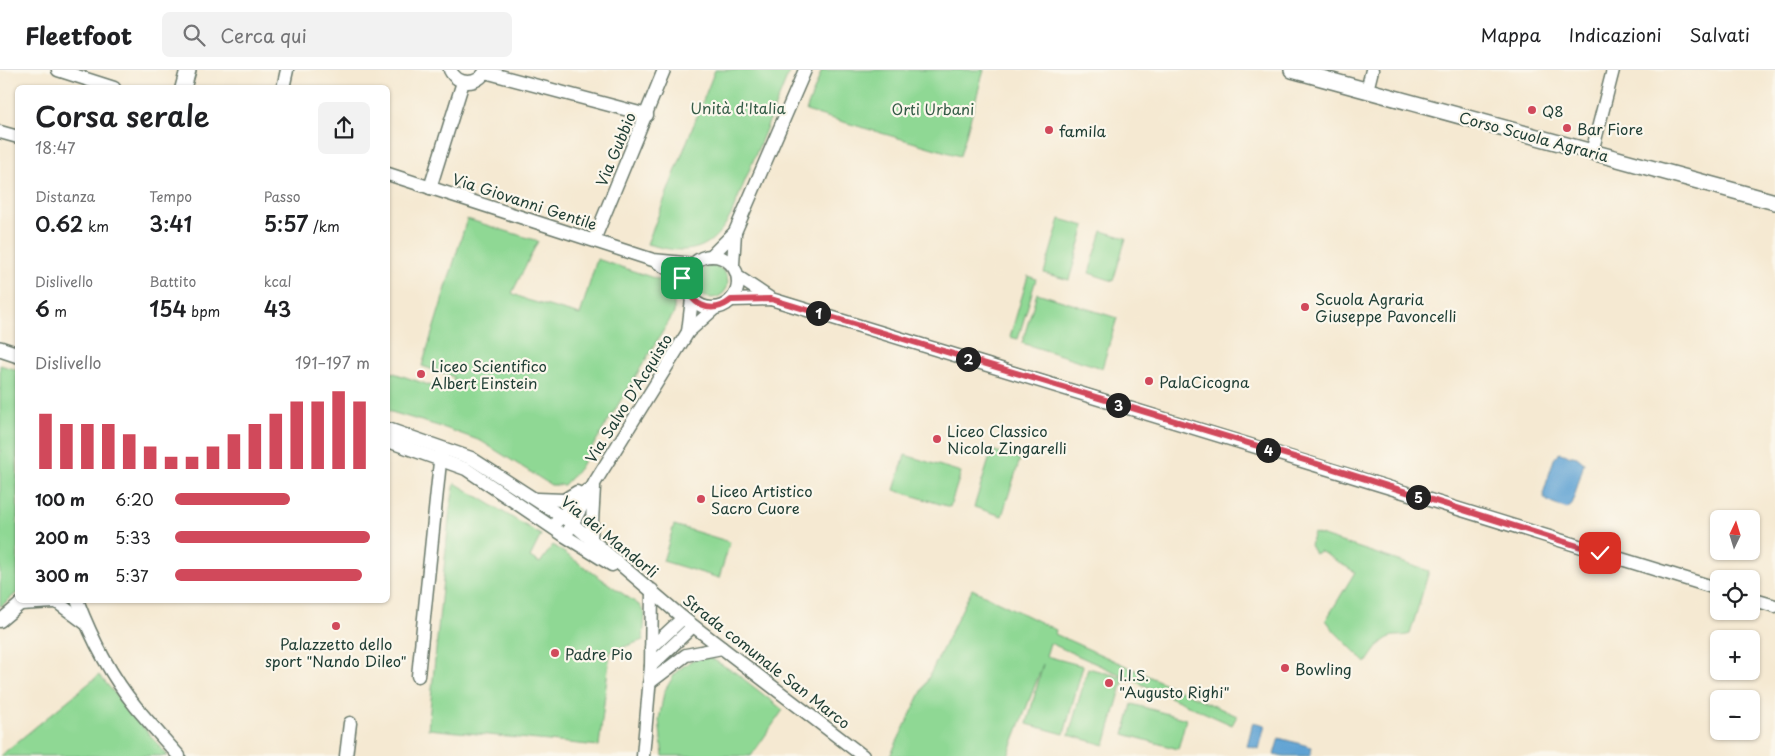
<!DOCTYPE html>
<html lang="it">
<meta charset="utf-8">
<style>
:root{--surface:#fff;--page:#f2f2f2;--text:#202124;--muted:#757577;--line:#e0e0e0;--accent:#d1495b}
body{margin:0;font-family:"Playpen Sans",sans-serif;background:var(--page);color:var(--text);height:100vh;display:flex;flex-direction:column;font-size:19px;white-space:nowrap}
*{box-sizing:border-box;margin:0}
p{font-size:16px;color:var(--muted)}
.icon{flex:none;width:28px;height:28px;fill:none;stroke:currentColor;stroke-width:2;stroke-linecap:round;stroke-linejoin:round}
.map{position:relative;flex:1;overflow:hidden}
.sheet{position:absolute;left:15px;top:15px;width:375px;height:518px;display:flex;flex-direction:column;background:var(--surface);border-radius:8px;box-shadow:0 1px 4px #0004}
.sheet>*{flex:none}
.needle{width:32px;rotate:4deg}
.controls{position:absolute;left:1710px;top:440px;display:grid;gap:10px}
.controls a{display:grid;place-items:center;width:50px;height:50px;border-radius:8px;background:var(--surface);box-shadow:0 1px 4px #0004;font-size:25px}
.pin{position:absolute;display:grid;place-items:center;width:42px;height:42px;color:#fff;margin:-21px;border-radius:10px;box-shadow:0 2px 8px #0006}
.km{position:absolute;width:25px;height:25px;margin:-12px;border-radius:50%;background:#222;color:#fff;font-size:14px;line-height:25px;text-align:center}
.round{display:grid;place-items:center;flex:none;width:52px;height:52px;border-radius:8px;background:var(--page)}
.overview{display:flex;align-items:center;justify-content:space-between;height:85px;padding:0 20px}
h1{font-size:28px;font-weight:600;line-height:38px}
.figures{display:grid;grid-template-columns:repeat(3,1fr);gap:8px;height:85px;padding:5px 20px}
.figures div{display:grid;align-content:center}
.figures b{font-size:21px;font-weight:600}
.figures small{font-size:14px;font-weight:400}
.figures p{font-size:14px}
.chart{height:140px;padding:10px 20px}
.chart p{display:flex;justify-content:space-between}
.chart svg{width:100%;height:90px;margin-top:5px;stroke:var(--accent);stroke-width:6}
ul{padding:0 20px;list-style:none;font-size:16px}
li{display:grid;grid-template-columns:80px 60px 1fr;align-items:center;height:38px}
li i{height:12px;border-radius:6px;background:var(--accent)}
header{display:flex;align-items:center;gap:30px;box-sizing:border-box;height:70px;padding:0 25px;background:var(--surface);border-bottom:1px solid var(--line)}
header strong{font-size:24px}
nav{display:flex;gap:28px;margin-inline-start:auto;font-size:18px}
.search{width:350px;height:45px;background:var(--page);display:flex;align-items:center;gap:12px;box-sizing:border-box;padding:0 18px;border-radius:8px;color:var(--muted);font-size:19px}
.map>svg:first-child{display:block}
.green{fill:#8fd894;stroke:#578a64}
.water{fill:#5fa2d3;stroke:#3f7084}
.lines{fill:none;stroke-linecap:round;stroke-linejoin:round}
.minor-casing{stroke:#6a796b;stroke-width:15}
.major-casing{stroke:#6a796b;stroke-width:18}
.minor{stroke:#fff;stroke-width:12}
.major{stroke:#fff;stroke-width:15}
.route-casing{stroke:#fff;stroke-width:10}
.route{stroke:#d1495b;stroke-width:6}
.poi-dot{fill:#d1495b;stroke:#fbf7ec;stroke-width:2}
.labels{text-anchor:middle;dominant-baseline:central;stroke-width:4.5;stroke-linejoin:round;paint-order:stroke}
.park-label{font-size:15px;fill:#355c47;stroke:#fbf7ec}
.poi-label{font-size:15px;fill:#1f3d34;stroke:#fbf7ec;text-anchor:start}
.street-label{font-size:15px;fill:#1f3d34;stroke:#fbf7ec}
</style>
<header>
<strong>Fleetfoot</strong>
<div class="search"><svg class="icon" aria-label="search" viewBox="0 0 24 24"><circle cx="10" cy="10" r="6"/><path d="M15 15l6 6"/></svg>Cerca qui</div>
<nav><a>Mappa</a><a>Indicazioni</a><a>Salvati</a></nav>
</header>
<div class="map">
<svg width="1775" height="686" viewBox="0 0 1775 686">
<rect width="100%" height="100%" fill="#fbf7ec"/>
<filter id="ink" filterUnits="userSpaceOnUse"><feTurbulence type="fractalNoise" baseFrequency=".02" numOctaves="2"/><feDisplacementMap in="SourceGraphic" scale="10" xChannelSelector="R" yChannelSelector="G"/><feConvolveMatrix kernelMatrix="1 2 1 2 8 2 1 2 1" color-interpolation-filters="sRGB"/></filter>
<filter id="wash" filterUnits="userSpaceOnUse"><feTurbulence type="fractalNoise" baseFrequency=".0096" numOctaves="4" result="noise"/><feDisplacementMap in="SourceGraphic" scale="20" xChannelSelector="R" yChannelSelector="G"/><feGaussianBlur stdDeviation="1.12" result="paint"/><feColorMatrix in="noise" values="0 0 0 0 0 0 0 0 0 0 0 0 0 0 0 0 0 1.4 0 .05"/><feComposite in="paint" operator="in"/></filter>
<g filter="url(#wash)">
<rect width="100%" height="100%" fill="#f5e9d2"/>
<!-- green -->
<g class="green">
<path d="M715,0H790L731,145C710,184 686,185 647,174Z"/>
<polygon points="822,0 984,0 960,86 806,41"/>
<polygon points="467,149 538,171 512,223 527,230 580,245 597,189 663,211 674,223 674,243 579,399 564,415 551,415 481,371 445,358 388,341 388,301 449,322 454,307 422,296"/>
<polygon points="1060,149 1085,156 1069,210 1044,203"/>
<polygon points="1102,161 1126,168 1113,211 1089,203"/>
<circle cx="712" cy="212" r="16"/>
<polygon points="1028,206 1036,209 1018,269 1010,267"/>
<polygon points="1037,223 1117,248 1102,298 1022,273"/>
<polygon points="0,295 17,300 18,522 0,537"/>
<polygon points="992,380 1020,389 1002,446 974,437"/>
<polygon points="905,385 961,402 950,437 894,420"/>
<polygon points="455,413 541,465 530,487 540,493 553,475 639,535 645,544 643,570 610,582 599,676 428,659 450,439"/>
<polygon points="674,455 730,472 719,508 663,491"/>
<path d="M1314,463L1429,501L1410,564C1403,567 1394,565 1390,567C1379,572 1373,583 1366,593L1335,562L1326,550L1355,502L1320,481L1315,484L1310,475Z"/>
<polygon points="972,519 1056,560 1055,564 1237,646 1232,655 1050,573 1046,586 1083,596 1064,664 1027,654 1043,594 1008,686 890,686"/>
<polygon points="709,587 736,603 783,640 751,686 663,686 659,650 664,622 676,602 692,590"/>
<polygon points="1088,598 1124,608 1105,675 1069,665"/>
<polygon points="99,605 168,686 0,686"/>
<polygon points="1132,634 1186,649 1178,679 1124,664"/>
</g>
<!-- water -->
<g class="water">
<path d="M1559,383L1577,387L1584,393L1572,435L1567,439C1558,435 1545,434 1543,424L1554,389Z"/>
<polygon points="1253,652 1265,655 1259,679 1247,676"/>
<polygon points="1279,668 1312,677 1310,686 1284,686 1274,684"/>
</g>
</g>
<g filter="url(#ink)">
<g class="lines">
<defs>
<g id="minor">
<polyline points="58,0 114,18"/>
<path d="M450,0C458,16 478,16 486,0"/>
<polyline points="485,2 647,45"/>
<polyline points="283,18 287,0"/>
<polyline points="1367,20 1372,0"/>
<polyline points="0,62 18,67"/>
<polyline points="1592,82 1613,0"/>
<polyline points="388,104 653,190 694,194"/>
<polyline points="430,118 463,12"/>
<polyline points="594,170 664,0"/>
<circle cx="712" cy="212" r="26"/>
<polyline points="711,186 735,162"/>
<polyline points="657,192 686,211"/>
<polyline points="733,195 735,162 805,0"/>
<path d="M738,207L771,229C1087,323 1403,423 1719,519"/>
<polyline points="731,230 771,229"/>
<polyline points="688,262 692,229"/>
<polyline points="388,359 471,388 573,454 683,548 863,686"/>
<polyline points="388,371 466,399 565,466 612,495"/>
<polyline points="537,429 564,430 577,422"/>
<polyline points="557,451 586,421"/>
<polyline points="569,460 595,412 688,262 715,238"/>
<polyline points="591,469 594,417"/>
<polyline points="1751,529 1775,536"/>
<path d="M77,530C91,567 111,606 136,637C150,654 165,670 179,686"/>
<polyline points="58,533 85,553"/>
<polyline points="20,534 54,532"/>
<polyline points="0,551 25,530"/>
<polyline points="651,578 683,548"/>
<polyline points="651,596 693,556"/>
<polyline points="418,606 441,382"/>
<polyline points="649,613 686,585 722,578"/>
<polyline points="346,686 350,653"/>
<polyline points="643,686 651,596 652,520"/>
</g>
<g id="major">
<polyline points="1292,0 1775,132"/>
<polyline points="183,18 188,0"/>
<polyline points="0,279 18,285"/>
</g>
</defs>
<!-- minor casing -->
<use href="#minor" class="minor-casing"/>
<!-- major casing -->
<use href="#major" class="major-casing"/>
<!-- minor -->
<use href="#minor" class="minor"/>
<!-- major -->
<use href="#major" class="major"/>
</g>
</g>
<g class="lines" filter="url(#ink)">
<defs>
<path id="route" d="M682,208L686,211C688,235 712,246 731,230L771,229L1324,396L1600,483"/>
</defs>
<!-- route casing -->
<use href="#route" class="route-casing"/>
<!-- route -->
<use href="#route" class="route"/>
</g>
<!-- markers -->
<g class="poi-dot">
<circle cx="1532" cy="40" r="5"/>
<circle cx="1567" cy="58" r="5"/>
<circle cx="1049" cy="60" r="5"/>
<circle cx="1305" cy="237" r="5"/>
<circle cx="421" cy="304" r="5"/>
<circle cx="1149" cy="311" r="5"/>
<circle cx="937" cy="369" r="5"/>
<circle cx="701" cy="429" r="5"/>
<circle cx="336" cy="556" r="5"/>
<circle cx="555" cy="583" r="5"/>
<circle cx="1285" cy="598" r="5"/>
<circle cx="1109" cy="613" r="5"/>
</g>
<g class="labels">
<!-- park labels -->
<g class="park-label">
<text x="738" y="37">Unità d'Italia</text>
<text x="933" y="38">Orti Urbani</text>
</g>
<!-- poi labels -->
<g class="poi-label">
<text x="1542" y="40">Q8</text>
<text x="1577" y="58">Bar Fiore</text>
<text x="1059" y="60">famila</text>
<text x="1315" y="228">Scuola Agraria<tspan x="1315" dy="17">Giuseppe Pavoncelli</tspan></text>
<text x="431" y="295">Liceo Scientifico<tspan x="431" dy="17">Albert Einstein</tspan></text>
<text x="1159" y="311">PalaCicogna</text>
<text x="947" y="360">Liceo Classico<tspan x="947" dy="17">Nicola Zingarelli</tspan></text>
<text x="711" y="420">Liceo Artistico<tspan x="711" dy="17">Sacro Cuore</tspan></text>
<text x="336" y="573" text-anchor="middle">Palazzetto dello<tspan x="336" dy="17">sport "Nando Dileo"</tspan></text>
<text x="565" y="583">Padre Pio</text>
<text x="1295" y="598">Bowling</text>
<text x="1119" y="604">I.I.S.<tspan x="1119" dy="17">"Augusto Righi"</tspan></text>
</g>
<!-- street labels -->
<g class="street-label">
<text transform="translate(1534 66) rotate(15)">Corso Scuola Agraria</text>
<text transform="translate(615 79) rotate(-67)">Via Gubbio</text>
<text transform="translate(525 131) rotate(18)">Via Giovanni Gentile</text>
<text transform="translate(628 328) rotate(-58)">Via Salvo D'Acquisto</text>
<text transform="translate(610 466) rotate(39)">Via dei Mandorli</text>
<text transform="translate(767 591) rotate(38)">Strada comunale San Marco</text>
</g>
</g>
</svg>
<div class="controls">
<a><svg class="needle" viewBox="-14 -14 28 28"><path d="M0-13l5 13h-10z" fill="#e53935"/><path d="M0 13l5-13h-10z" fill="#757577"/></svg></a>
<a><svg class="icon" aria-label="locate" viewBox="0 0 24 24"><circle cx="12" cy="12" r="6"/><path d="M12 2v4M12 18v4M2 12h4M18 12h4"/></svg></a>
<a>+</a>
<a>−</a>
</div>
<div class="pin" style="left:682px;top:208px;background:#1e9e55"><svg class="icon" aria-label="arrive" viewBox="0 0 24 24"><path d="M6 21V4h12l-3 4 3 4H6"/></svg></div>
<div class="pin" style="left:1600px;top:483px;background:#d93025"><svg class="icon" aria-label="check" viewBox="0 0 24 24"><path d="M5 12l5 5 9-10"/></svg></div>
<b class="km" style="left:818px;top:243px">1</b>
<b class="km" style="left:968px;top:289px">2</b>
<b class="km" style="left:1118px;top:335px">3</b>
<b class="km" style="left:1268px;top:380px">4</b>
<b class="km" style="left:1418px;top:427px">5</b>
<section class="sheet">
<div class="overview"><div><h1>Corsa serale</h1><p>18:47</p></div><a class="round"><svg class="icon" aria-label="share" viewBox="0 0 24 24"><path d="M12 15V3M7 8l5-5 5 5M5 13v7h14v-7"/></svg></a></div>
<div class="figures">
<div><p>Distanza</p><b>0.62<small> km</small></b></div>
<div><p>Tempo</p><b>3:41</b></div>
<div><p>Passo</p><b>5:57<small> /km</small></b></div>
</div>
<div class="figures">
<div><p>Dislivello</p><b>6<small> m</small></b></div>
<div><p>Battito</p><b>154<small> bpm</small></b></div>
<div><p>kcal</p><b>43</b></div>
</div>
<div class="chart"><p><span>Dislivello</span>191–197 m</p>
<svg viewBox="0 0 160 44" preserveAspectRatio="none"><path d="M5 44V17M15 44V22M25 44V22M35 44V22M45 44V27M55 44V33M65 44V38M75 44V38M85 44V33M95 44V27M105 44V22M115 44V17M125 44V11M135 44V11M145 44V6M155 44V11"/></svg>
</div>
<ul>
<li><b>100 m</b>6:20<i style="width:59%"></i></li>
<li><b>200 m</b>5:33<i style="width:100%"></i></li>
<li><b>300 m</b>5:37<i style="width:96%"></i></li>
</ul>
</section>
</div>
